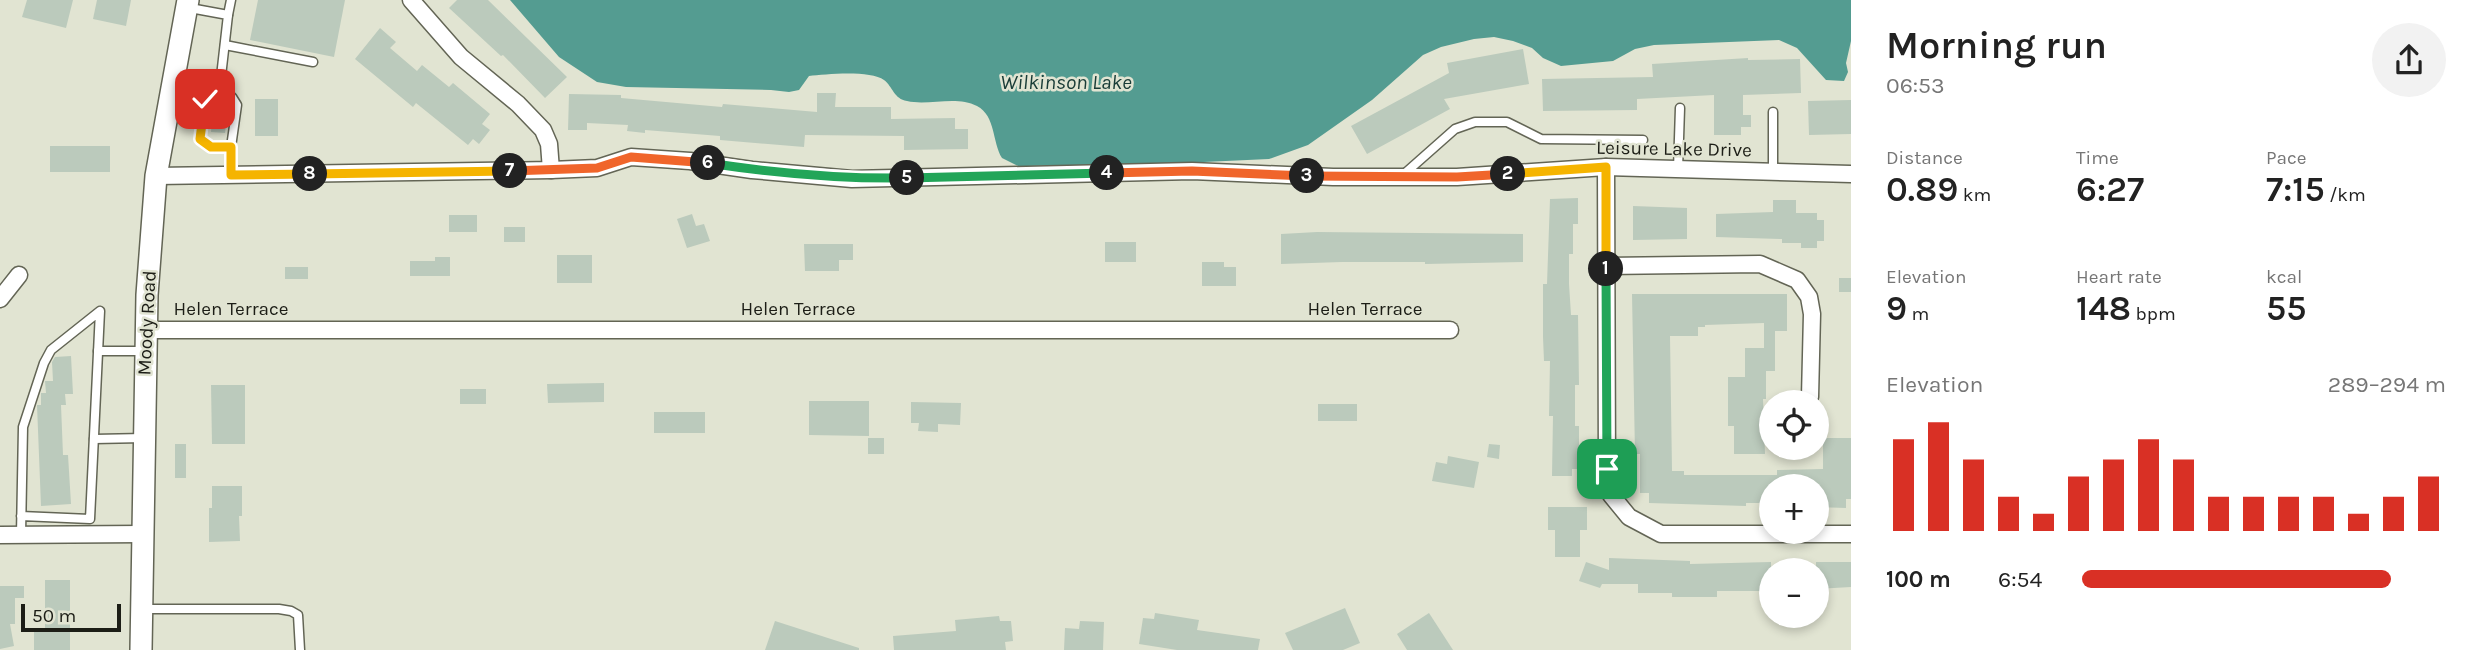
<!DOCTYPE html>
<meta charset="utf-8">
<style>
:root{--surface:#fff;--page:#f2f2f2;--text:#222;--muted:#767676;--accent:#d93025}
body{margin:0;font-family:Karla,sans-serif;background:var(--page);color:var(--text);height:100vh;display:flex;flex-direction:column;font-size:26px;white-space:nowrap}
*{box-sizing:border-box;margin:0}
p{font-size:23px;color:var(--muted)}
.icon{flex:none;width:38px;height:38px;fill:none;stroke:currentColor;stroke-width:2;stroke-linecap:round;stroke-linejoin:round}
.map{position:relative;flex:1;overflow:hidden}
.panel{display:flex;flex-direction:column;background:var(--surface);width:630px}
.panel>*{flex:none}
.controls{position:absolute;left:1759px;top:390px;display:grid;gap:14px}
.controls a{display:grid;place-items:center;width:70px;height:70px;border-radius:50%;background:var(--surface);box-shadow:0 4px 10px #0003;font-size:35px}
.scale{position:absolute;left:21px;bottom:18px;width:100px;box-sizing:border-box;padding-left:7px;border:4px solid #1c1d16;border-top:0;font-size:19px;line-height:24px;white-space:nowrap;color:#1c1d16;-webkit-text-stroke:5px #e1e4d2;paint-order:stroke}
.pin{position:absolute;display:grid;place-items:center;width:60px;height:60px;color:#fff;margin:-30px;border-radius:14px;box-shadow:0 4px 10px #0006}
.km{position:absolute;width:35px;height:35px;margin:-18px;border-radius:50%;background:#222;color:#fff;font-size:19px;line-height:35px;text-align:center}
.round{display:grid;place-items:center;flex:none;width:74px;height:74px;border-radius:37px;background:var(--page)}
.overview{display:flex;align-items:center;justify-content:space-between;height:119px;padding:0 35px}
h1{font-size:38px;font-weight:600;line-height:52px}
.metrics{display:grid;grid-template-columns:repeat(3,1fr);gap:10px;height:119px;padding:7px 35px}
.metrics div{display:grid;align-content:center}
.metrics b{font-size:35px;font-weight:600}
.metrics small{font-size:19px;font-weight:400}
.metrics p{font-size:19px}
.chart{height:196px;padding:14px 35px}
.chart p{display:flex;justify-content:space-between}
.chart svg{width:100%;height:126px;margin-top:7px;stroke:var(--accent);stroke-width:6}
ul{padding:0 35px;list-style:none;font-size:23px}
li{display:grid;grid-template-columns:112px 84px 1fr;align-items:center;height:52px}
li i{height:18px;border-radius:9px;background:var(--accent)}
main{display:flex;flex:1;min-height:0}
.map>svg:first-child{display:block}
.water{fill:#549c91}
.building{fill:#bbcabc}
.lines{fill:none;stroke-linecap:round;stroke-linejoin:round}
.service-casing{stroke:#636555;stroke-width:11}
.minor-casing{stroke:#636555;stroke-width:19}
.secondary-casing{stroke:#636555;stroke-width:24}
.service{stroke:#fff;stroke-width:8}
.minor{stroke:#fff;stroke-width:16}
.secondary{stroke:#fff;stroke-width:21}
.split-1-casing{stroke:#fff;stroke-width:14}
.split-2-casing{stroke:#fff;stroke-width:14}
.split-3-casing{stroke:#fff;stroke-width:14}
.split-4-casing{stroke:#fff;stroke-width:14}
.split-5-casing{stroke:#fff;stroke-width:14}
.split-6-casing{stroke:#fff;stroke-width:14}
.split-7-casing{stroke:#fff;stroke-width:14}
.split-8-casing{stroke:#fff;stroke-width:14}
.split-9-casing{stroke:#fff;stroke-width:14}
.split-1{stroke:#22a559;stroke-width:9}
.split-2{stroke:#f5b400;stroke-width:9}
.split-3{stroke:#f0652b;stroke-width:9}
.split-4{stroke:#f0652b;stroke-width:9}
.split-5{stroke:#22a559;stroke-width:9}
.split-6{stroke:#22a559;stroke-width:9}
.split-7{stroke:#f0652b;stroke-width:9}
.split-8{stroke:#f5b400;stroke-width:9}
.split-9{stroke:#f5b400;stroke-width:9}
.labels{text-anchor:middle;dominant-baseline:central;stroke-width:5;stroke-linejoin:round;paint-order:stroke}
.street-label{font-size:19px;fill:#1c1d16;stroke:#e1e4d2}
.water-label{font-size:21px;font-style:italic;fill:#193c37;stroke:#e1e4d2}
</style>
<main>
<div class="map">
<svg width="1851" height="650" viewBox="0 0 1851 650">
<rect width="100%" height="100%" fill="#e1e4d2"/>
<!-- water -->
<path class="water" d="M510,0H1851V41L1846,63L1848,72L1844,81L1826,80L1797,48L1779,40L1654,45L1635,49L1613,61L1561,66L1543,58L1532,48L1513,41L1494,37L1474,39L1441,47L1423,55L1372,100L1308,145L1269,159L1182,163L1028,166H1018L1002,158C992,142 996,116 977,106C956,95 929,106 907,101C894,99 893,87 884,80C871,70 826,74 809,76L799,90L789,92L771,90L626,87L597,82L559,57Z"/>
<!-- building -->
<g class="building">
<polygon points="27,0 73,0 66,28 22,17"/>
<polygon points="97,0 131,0 126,26 93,19"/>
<polygon points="258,0 345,0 334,57 250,40"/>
<polygon points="457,0 488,0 567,77 545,98 503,55 501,56 449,8"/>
<polygon points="380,28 396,42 390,48 417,71 422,65 449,87 453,83 490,114 482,124 490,130 479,144 473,139 468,145 416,103 413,107 355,59"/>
<polygon points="1523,49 1529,84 1444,99 1450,109 1367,154 1351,126 1449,73 1447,63"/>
<polygon points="1748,58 1748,60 1800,59 1801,93 1743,95 1743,115 1751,115 1751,127 1741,127 1741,135 1714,135 1714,95 1637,99 1637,110 1543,111 1542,79 1653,77 1652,64"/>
<polygon points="817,93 836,93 835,107 891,107 891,119 955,118 955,129 968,129 968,149 904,150 904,136 805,135 804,147 720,140 720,136 645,130 645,133 627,131 628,125 587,123 587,130 568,130 569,94 621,95 621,98 722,107 723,104 817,112"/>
<rect x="255" y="99" width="23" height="37"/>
<polygon points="1851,100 1851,134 1809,135 1808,101"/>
<polygon points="219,101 228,103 225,133 211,132 213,102"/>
<rect x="50" y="146" width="60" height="26"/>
<polygon points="1578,198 1578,224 1573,224 1573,254 1569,254 1569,284 1571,315 1578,315 1579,385 1575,385 1575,426 1579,426 1579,469 1572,469 1572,476 1552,476 1553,416 1549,416 1550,361 1544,361 1543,337 1543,284 1547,284 1550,199"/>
<polygon points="1773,200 1796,200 1796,213 1817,213 1817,220 1824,220 1824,241 1817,241 1817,248 1801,248 1801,243 1782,243 1782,239 1716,237 1716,214 1773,212"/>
<polygon points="1633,206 1687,208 1687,239 1633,240"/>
<polygon points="692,214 696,226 704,224 710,241 687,248 677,219"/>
<rect x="449" y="215" width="28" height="17"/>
<rect x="504" y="227" width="21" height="15"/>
<polygon points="1317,232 1523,234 1523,262 1425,264 1425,262 1342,262 1281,264 1281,234"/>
<rect x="1105" y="242" width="31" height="20"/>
<polygon points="804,244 853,244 853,260 839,260 839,271 805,271"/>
<rect x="557" y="255" width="35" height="28"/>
<polygon points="435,257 450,257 450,276 410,276 410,261 435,261"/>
<polygon points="1202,262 1224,262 1224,267 1236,267 1236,286 1202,286"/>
<rect x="285" y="267" width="23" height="12"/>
<rect x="1839" y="278" width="12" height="14"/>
<polygon points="1632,294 1787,294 1787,331 1775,331 1775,371 1766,371 1766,399 1763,399 1765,454 1734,454 1734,426 1728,426 1728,377 1745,377 1745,348 1764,348 1764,323 1705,325 1705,327 1698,327 1698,336 1670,336 1672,471 1684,471 1684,475 1777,475 1777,470 1823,469 1823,438 1851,438 1851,499 1846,499 1846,508 1816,507 1816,486 1771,486 1771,503 1746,503 1746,506 1649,503 1649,493 1640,493 1640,454 1635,454"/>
<polygon points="71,356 73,394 65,394 66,405 61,405 63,455 68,455 71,504 41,506 37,405 41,405 41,393 46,393 45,381 53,381 52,362 55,357"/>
<polygon points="604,383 604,402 548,403 547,384"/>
<polygon points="211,385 245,385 245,444 212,444"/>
<rect x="460" y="389" width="26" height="15"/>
<polygon points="809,401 869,401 869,436 809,435"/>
<polygon points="911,402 961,403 960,425 938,424 938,432 918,431 919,423 911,423"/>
<rect x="1318" y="404" width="39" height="17"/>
<rect x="654" y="412" width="51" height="21"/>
<rect x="868" y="438" width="16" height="16"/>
<rect x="175" y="444" width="11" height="34"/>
<polygon points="1489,444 1500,445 1499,459 1487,457"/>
<polygon points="1448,456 1479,462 1474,488 1432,481 1436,462 1447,464"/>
<polygon points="212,486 242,486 242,516 239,516 240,541 209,542 209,508 212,508"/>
<polygon points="1548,507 1587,507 1587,530 1580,530 1580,557 1555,557 1555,530 1548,530"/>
<polygon points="1609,558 1690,561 1690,564 1771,562 1771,591 1717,591 1717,597 1672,597 1672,593 1638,593 1638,584 1602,584 1600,588 1579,581 1586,562 1609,570"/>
<polygon points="1816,562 1851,562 1851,587 1816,589"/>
<polygon points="45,580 70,580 70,650 34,650 34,632 45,632"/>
<polygon points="0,586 24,586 24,598 15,598 15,624 10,624 14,646 0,649"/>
<polygon points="1345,608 1360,643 1343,650 1293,650 1285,633"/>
<polygon points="1155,613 1199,620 1197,630 1260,639 1258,650 1177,650 1139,644 1143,618 1154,619"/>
<polygon points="1429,613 1453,650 1407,650 1397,634"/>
<polygon points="999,616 1000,621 1011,621 1013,641 1005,642 1006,650 894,650 893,636 956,631 955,620"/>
<polygon points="775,621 859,648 859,650 765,650"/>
<polygon points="1080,621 1104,622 1103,650 1064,650 1065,628 1079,629"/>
</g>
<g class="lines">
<defs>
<g id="service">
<polyline points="190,8 228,15 219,94 211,95 205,99 200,139 211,147 231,147 231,175"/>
<polyline points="228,15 231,0"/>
<polyline points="225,45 313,62"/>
<polyline points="219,94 232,97 237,105 231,147"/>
<polyline points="1773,112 1773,172"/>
<polyline points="1678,169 1680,108"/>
<polyline points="1403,175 1455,129 1475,122 1507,122 1541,139 1643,140"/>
<polyline points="98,351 145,351"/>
<polyline points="94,439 144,438"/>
<polyline points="21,535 23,427 44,363 51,350 100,311 90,519 21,516"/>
<polyline points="145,609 279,609 291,611 298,615 300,650"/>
</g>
<g id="minor">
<polyline points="411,0 461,57 518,104 543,130 549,144 551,170"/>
<polyline points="1606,167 1607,469 1611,495 1629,517 1661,534 1851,534"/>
<polyline points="156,176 551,170 597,168 631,157 690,161 752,170 852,179 1192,171 1333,177 1457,177 1606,167 1851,174"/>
<polyline points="1606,266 1760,264 1797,280 1809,297 1812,314 1810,397"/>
<polyline points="0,299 19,275"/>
<polyline points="145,330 1450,330"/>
<polyline points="0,535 142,534"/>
</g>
<polyline id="secondary" points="141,650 147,295 156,176 188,0"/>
</defs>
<!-- service casing -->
<use href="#service" class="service-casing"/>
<!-- minor casing -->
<use href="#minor" class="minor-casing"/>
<!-- secondary casing -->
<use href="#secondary" class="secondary-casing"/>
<!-- service -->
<use href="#service" class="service"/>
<!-- minor -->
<use href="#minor" class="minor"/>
<!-- secondary -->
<use href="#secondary" class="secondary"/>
</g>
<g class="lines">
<defs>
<polyline id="split-1" points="1606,269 1607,469"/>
<polyline id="split-2" points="1508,174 1606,167 1606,269"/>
<polyline id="split-3" points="1307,176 1457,177 1508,174"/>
<polyline id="split-4" points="1107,173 1192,171 1307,176"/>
<polyline id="split-5" points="907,178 1107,173"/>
<path id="split-6" d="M708,163C774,173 840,179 907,178"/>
<polyline id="split-7" points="510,171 597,168 631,157 708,163"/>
<polyline id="split-8" points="310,174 510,171"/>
<polyline id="split-9" points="205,99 200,139 211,147 231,147 231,175 310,174"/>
</defs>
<!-- split-1 casing -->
<use href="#split-1" class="split-1-casing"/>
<!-- split-2 casing -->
<use href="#split-2" class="split-2-casing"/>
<!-- split-3 casing -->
<use href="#split-3" class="split-3-casing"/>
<!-- split-4 casing -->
<use href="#split-4" class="split-4-casing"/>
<!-- split-5 casing -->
<use href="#split-5" class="split-5-casing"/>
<!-- split-6 casing -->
<use href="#split-6" class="split-6-casing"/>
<!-- split-7 casing -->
<use href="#split-7" class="split-7-casing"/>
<!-- split-8 casing -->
<use href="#split-8" class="split-8-casing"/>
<!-- split-9 casing -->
<use href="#split-9" class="split-9-casing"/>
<!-- split-1 -->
<use href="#split-1" class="split-1"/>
<!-- split-2 -->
<use href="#split-2" class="split-2"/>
<!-- split-3 -->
<use href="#split-3" class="split-3"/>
<!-- split-4 -->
<use href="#split-4" class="split-4"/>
<!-- split-5 -->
<use href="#split-5" class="split-5"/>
<!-- split-6 -->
<use href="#split-6" class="split-6"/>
<!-- split-7 -->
<use href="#split-7" class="split-7"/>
<!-- split-8 -->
<use href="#split-8" class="split-8"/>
<!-- split-9 -->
<use href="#split-9" class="split-9"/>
</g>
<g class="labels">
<!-- street labels -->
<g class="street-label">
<text transform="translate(1674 149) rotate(1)">Leisure Lake Drive</text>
<text x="231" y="309">Helen Terrace</text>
<text x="798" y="309">Helen Terrace</text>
<text x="1365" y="309">Helen Terrace</text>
<text transform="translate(147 323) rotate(-87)">Moody Road</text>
</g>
<!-- water labels -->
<g class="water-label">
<text x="1066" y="82">Wilkinson Lake</text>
</g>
</g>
</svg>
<div class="controls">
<a><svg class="icon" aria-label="locate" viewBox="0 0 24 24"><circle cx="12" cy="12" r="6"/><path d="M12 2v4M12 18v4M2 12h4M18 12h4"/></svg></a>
<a>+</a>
<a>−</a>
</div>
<div class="scale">50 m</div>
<div class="pin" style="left:1607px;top:469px;background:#1e9e55"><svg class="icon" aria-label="arrive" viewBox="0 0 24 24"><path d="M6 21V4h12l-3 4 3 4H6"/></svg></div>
<div class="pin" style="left:205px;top:99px;background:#d93025"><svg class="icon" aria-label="check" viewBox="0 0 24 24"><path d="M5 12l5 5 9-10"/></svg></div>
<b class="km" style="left:1606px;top:269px">1</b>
<b class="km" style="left:1508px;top:174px">2</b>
<b class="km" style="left:1307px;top:176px">3</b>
<b class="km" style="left:1107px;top:173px">4</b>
<b class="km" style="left:907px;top:178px">5</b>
<b class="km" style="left:708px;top:163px">6</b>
<b class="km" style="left:510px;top:171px">7</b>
<b class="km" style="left:310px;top:174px">8</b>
</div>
<section class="panel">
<div class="overview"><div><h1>Morning run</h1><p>06:53</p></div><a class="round"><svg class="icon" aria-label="share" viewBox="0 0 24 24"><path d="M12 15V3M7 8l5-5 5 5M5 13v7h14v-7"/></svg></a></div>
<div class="metrics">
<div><p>Distance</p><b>0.89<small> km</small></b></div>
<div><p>Time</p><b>6:27</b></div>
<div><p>Pace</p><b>7:15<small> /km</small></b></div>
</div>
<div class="metrics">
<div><p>Elevation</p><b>9<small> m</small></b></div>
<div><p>Heart rate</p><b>148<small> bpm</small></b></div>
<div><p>kcal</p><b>55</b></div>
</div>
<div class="chart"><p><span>Elevation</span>289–294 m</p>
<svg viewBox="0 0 160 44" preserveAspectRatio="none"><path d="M5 44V12M15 44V6M25 44V19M35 44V32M45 44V38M55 44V25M65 44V19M75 44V12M85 44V19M95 44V32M105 44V32M115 44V32M125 44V32M135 44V38M145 44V32M155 44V25"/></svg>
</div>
<ul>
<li><b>100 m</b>6:54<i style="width:85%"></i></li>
</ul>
</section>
</main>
